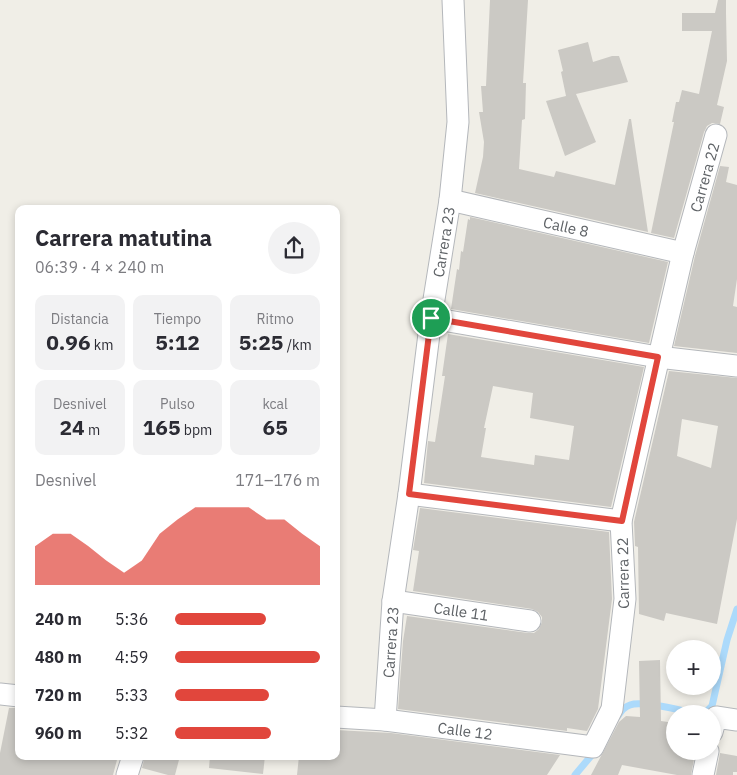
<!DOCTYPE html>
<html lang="es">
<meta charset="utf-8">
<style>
:root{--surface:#fff;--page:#f2f2f3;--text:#2b2b33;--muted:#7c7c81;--accent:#e1463c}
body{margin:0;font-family:"IBM Plex Sans",sans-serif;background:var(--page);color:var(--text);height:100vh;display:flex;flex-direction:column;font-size:19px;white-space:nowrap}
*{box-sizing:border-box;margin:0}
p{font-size:16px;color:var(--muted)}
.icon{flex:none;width:28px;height:28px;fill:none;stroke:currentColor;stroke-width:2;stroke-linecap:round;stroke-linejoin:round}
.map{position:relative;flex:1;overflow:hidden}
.side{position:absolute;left:15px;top:205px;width:325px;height:555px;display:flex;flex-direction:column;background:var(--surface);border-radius:10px;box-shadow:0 2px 8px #0003}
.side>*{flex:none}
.fabs{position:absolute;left:666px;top:640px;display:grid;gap:10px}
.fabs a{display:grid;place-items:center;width:55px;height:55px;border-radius:50%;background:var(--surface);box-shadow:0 2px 8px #0003;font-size:25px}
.pin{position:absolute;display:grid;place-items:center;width:42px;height:42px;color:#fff;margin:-21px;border:2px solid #fff;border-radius:50%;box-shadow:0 1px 5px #0007}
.round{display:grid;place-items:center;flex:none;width:52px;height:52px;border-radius:26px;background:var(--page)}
.head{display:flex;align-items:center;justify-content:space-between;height:85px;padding:0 20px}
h1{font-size:22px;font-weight:700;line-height:38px}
.figures{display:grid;grid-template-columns:repeat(3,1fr);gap:8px;height:85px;padding:5px 20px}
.figures div{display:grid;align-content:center;border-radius:10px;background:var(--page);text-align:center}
.figures b{font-size:21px;font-weight:700}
.figures small{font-size:14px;font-weight:400}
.figures p{font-size:14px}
.chart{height:140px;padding:10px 20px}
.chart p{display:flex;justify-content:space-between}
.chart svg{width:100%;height:90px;margin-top:5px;fill:var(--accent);opacity:.7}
ul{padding:0 20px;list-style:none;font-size:16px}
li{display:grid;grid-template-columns:80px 60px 1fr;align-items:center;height:38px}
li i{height:12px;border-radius:6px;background:var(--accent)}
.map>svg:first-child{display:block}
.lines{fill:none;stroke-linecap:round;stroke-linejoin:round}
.stream{stroke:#acdafb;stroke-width:7}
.building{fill:#cbc9c4;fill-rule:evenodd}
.minor-casing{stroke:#b4b7bb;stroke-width:23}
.minor{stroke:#fff;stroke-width:21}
.route-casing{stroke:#fff;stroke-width:10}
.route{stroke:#e1463c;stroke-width:6}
.labels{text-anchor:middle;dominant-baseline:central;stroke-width:4;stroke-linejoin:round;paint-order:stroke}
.street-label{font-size:15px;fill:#5e6266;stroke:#fff}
</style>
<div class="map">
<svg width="737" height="775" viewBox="0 0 737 775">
<rect width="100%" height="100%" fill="#f0eee7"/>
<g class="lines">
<!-- stream -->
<g class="stream">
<polyline points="701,714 707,711 712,706 727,640 737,609"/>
<path d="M618,716C621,711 624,707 630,705C643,700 682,711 698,714"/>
<polyline points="575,775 596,750"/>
</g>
</g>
<!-- building -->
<g class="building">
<polygon points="490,0 528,0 523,83 526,83 525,119 522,120 519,169 554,177 556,171 615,185 629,119 631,119 648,232 475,193 483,157 484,142 479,112 483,112 481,86 486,86"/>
<polygon points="718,0 726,0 726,13 727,61 717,105 724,107 720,124 712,123 707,126 704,132 674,238 651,233 674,122 672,122 676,102 679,102 682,90 699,94 712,31 682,31 682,13 715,13"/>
<polygon points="588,42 593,62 612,56 619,56 628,82 576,94 596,142 565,156 546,101 566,96 561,72 563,71 558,50"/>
<polygon points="720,166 729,167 726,182 737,185 737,279 733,306 737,307 737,353 674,346 695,256"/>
<polygon points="470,217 668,262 649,343 451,309 457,269 459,270 461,251 463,252 468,219 470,220"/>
<path d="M448,334L644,367L611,507L424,483L428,441L435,442L445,376H442ZM493,386L533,393L530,418L574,426L569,460L535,455L534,465L481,457L486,428H484Z"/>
<path d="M669,371L737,378V519L717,624L666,613L664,621L639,614L638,547L635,546L634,522ZM682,419L718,426L711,468L677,456Z"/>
<polygon points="420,508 609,532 612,599 598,709 587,731 567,728 567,731 398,709 403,641 407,616 528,633 534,633 539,629 542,622 542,617 538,612 532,609 413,591 419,551 413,550"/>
<polygon points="660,660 661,721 675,723 675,751 695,754 691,775 677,775 622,765 618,775 591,775 619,722 626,716 640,717 639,661"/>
<polygon points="9,708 19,708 19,756 118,756 113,775 0,775 0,753"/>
<polygon points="336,730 391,733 560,755 547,775 297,775 299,756 336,756"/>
<polygon points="720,753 737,756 737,772 733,772 733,775 716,775"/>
<polygon points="145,756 180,756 175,775 168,775 142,768"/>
<polygon points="210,756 265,756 263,774 209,768"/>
</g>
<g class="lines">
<defs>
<g id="minor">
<path id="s1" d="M450,200L683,253"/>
<polyline points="431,318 658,357 737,366"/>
<polyline points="409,494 621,521"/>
<path id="s2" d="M393,601L530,621"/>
<polyline points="0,694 19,696"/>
<path id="s3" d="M336,717L385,720L593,747L612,709L625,599L621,521L683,253L716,135"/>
<path id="s4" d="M385,720L393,601L409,494L431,318L450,200L458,122L453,0"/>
<polyline points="712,732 716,717 737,720"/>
<polyline points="127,775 133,756"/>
<polyline points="703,775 708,751"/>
</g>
</defs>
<!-- minor casing -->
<use href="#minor" class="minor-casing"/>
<!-- minor -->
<use href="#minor" class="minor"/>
</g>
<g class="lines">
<defs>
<polygon id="route" points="431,318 658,357 622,521 409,494"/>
</defs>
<!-- route casing -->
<use href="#route" class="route-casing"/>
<!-- route -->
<use href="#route" class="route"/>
</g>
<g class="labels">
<!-- street labels -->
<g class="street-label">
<text stroke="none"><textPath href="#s3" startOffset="844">Carrera 22</textPath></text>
<text stroke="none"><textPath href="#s1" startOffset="119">Calle 8</textPath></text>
<text stroke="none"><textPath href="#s4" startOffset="482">Carrera 23</textPath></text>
<text transform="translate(623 573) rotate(-91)">Carrera 22</text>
<text stroke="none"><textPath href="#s2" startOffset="69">Calle 11</textPath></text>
<text stroke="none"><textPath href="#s4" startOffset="78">Carrera 23</textPath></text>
<text stroke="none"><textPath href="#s3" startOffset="130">Calle 12</textPath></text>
</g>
</g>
</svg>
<div class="fabs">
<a>+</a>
<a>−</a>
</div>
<div class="pin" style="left:431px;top:318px;background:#1e9e55"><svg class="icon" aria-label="arrive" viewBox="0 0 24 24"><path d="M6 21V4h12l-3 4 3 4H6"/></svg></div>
<section class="side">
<div class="head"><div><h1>Carrera matutina</h1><p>06:39 · 4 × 240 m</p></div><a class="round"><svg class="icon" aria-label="share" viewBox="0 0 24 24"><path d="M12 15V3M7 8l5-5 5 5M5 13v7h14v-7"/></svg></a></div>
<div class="figures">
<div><p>Distancia</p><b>0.96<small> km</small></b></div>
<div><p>Tiempo</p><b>5:12</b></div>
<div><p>Ritmo</p><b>5:25<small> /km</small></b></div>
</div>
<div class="figures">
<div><p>Desnivel</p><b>24<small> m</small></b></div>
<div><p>Pulso</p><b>165<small> bpm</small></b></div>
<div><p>kcal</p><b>65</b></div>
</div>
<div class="chart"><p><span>Desnivel</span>171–176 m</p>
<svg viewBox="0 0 160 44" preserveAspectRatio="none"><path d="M0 44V25L10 19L20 19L30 25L40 32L50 38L60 32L70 19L80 12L90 6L100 6L110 6L120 6L130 12L140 12L150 19L160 25V44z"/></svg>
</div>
<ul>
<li><b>240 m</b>5:36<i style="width:63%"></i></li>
<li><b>480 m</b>4:59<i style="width:100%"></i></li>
<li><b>720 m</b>5:33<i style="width:65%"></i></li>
<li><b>960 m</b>5:32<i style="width:66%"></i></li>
</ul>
</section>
</div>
